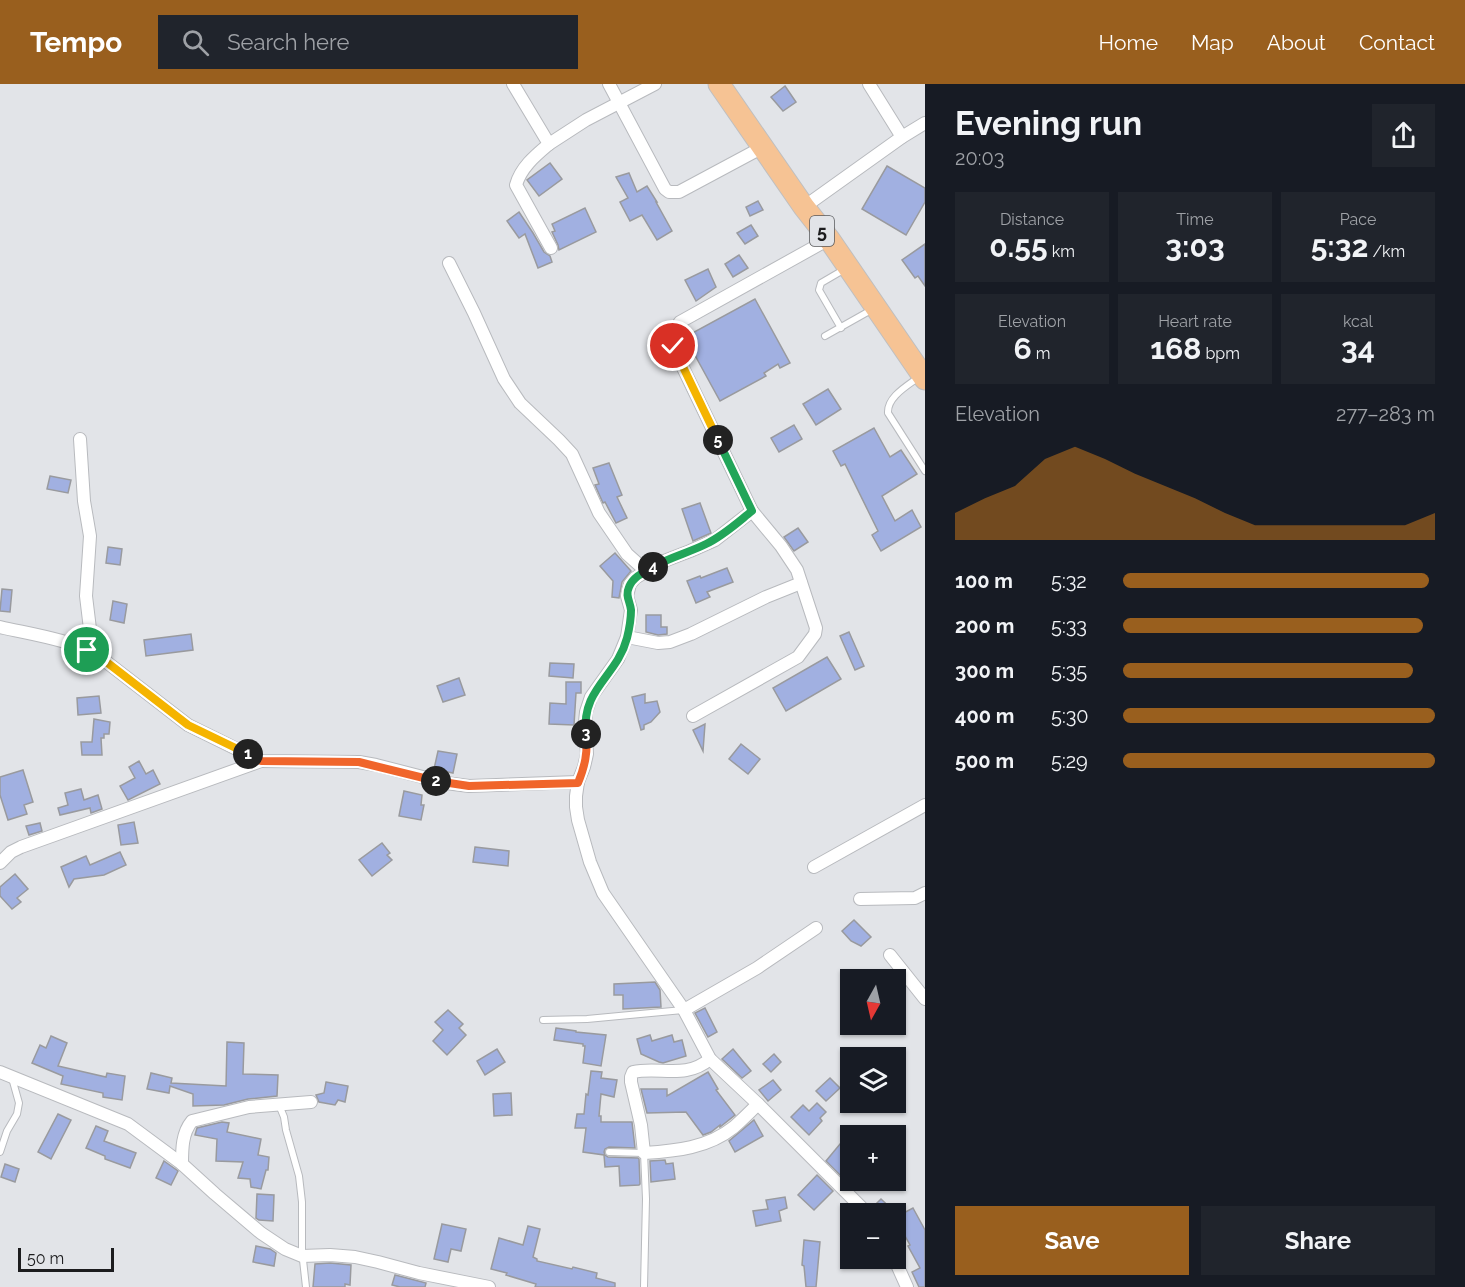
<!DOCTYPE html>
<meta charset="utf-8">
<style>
:root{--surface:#171b24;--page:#20242c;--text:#f1f3f6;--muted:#9ea1a6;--accent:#995f1e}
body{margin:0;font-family:Raleway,sans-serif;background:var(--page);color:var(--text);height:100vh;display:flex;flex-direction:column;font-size:22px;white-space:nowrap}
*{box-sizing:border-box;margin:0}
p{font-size:20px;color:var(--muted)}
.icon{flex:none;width:33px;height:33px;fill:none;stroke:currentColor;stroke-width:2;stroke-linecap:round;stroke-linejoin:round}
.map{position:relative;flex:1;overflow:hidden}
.side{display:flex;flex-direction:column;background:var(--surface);width:540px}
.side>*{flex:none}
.needle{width:39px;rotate:188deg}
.buttons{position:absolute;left:840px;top:885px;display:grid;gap:12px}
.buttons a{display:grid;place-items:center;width:66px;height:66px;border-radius:0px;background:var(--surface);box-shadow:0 2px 4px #0004;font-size:30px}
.scale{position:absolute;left:18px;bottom:15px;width:96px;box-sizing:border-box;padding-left:6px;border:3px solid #1c1c1e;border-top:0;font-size:16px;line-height:21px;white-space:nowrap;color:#1c1c1e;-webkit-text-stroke:4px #e2e4e8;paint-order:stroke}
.pin{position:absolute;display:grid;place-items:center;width:51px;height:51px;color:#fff;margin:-26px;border:3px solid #fff;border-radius:50%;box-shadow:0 2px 6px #0007}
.km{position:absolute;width:30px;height:30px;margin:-15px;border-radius:50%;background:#222;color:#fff;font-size:16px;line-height:30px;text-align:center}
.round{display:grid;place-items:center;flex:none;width:63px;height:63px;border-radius:0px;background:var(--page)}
.headline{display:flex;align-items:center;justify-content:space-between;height:102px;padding:0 30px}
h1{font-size:33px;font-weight:700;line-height:45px}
.stats{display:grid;grid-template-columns:repeat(3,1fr);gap:9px;height:102px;padding:6px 30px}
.stats div{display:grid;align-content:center;border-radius:0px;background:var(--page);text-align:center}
.stats b{font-size:30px;font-weight:700}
.stats small{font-size:16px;font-weight:400}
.stats p{font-size:16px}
.chart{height:168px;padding:12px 30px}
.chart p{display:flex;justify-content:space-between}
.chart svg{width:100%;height:108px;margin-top:6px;fill:var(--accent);opacity:.7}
.action{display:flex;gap:12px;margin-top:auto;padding:12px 30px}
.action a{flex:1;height:69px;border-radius:0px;background:var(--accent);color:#fff;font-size:24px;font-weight:700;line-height:69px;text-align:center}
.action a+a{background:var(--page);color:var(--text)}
ul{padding:0 30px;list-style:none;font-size:20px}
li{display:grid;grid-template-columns:96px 72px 1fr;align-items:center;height:45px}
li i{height:15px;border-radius:8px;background:var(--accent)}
header{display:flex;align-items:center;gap:36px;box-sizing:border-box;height:84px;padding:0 30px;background:var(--accent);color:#fff}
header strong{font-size:28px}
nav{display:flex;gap:33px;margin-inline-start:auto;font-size:21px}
.search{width:420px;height:54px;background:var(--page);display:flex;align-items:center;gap:15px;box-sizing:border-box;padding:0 21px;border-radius:0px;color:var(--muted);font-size:22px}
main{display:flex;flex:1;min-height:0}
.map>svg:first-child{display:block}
.building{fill:#a1b0e1;stroke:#999a9e;stroke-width:1.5}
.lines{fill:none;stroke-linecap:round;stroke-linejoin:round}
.service-casing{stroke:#b8babe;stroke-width:8}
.minor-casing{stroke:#b8babe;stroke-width:14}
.trunk-casing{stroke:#bfbfc0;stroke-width:23}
.service{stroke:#fff;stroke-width:6}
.minor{stroke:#fff;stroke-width:12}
.trunk{stroke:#f6c394;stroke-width:21}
.split-1-casing{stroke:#fff;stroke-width:12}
.split-2-casing{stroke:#fff;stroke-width:12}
.split-3-casing{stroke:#fff;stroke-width:12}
.split-4-casing{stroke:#fff;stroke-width:12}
.split-5-casing{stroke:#fff;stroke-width:12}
.split-6-casing{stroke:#fff;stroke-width:12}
.split-1{stroke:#f5b400;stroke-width:8}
.split-2{stroke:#f0652b;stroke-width:8}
.split-3{stroke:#f0652b;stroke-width:8}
.split-4{stroke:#22a559;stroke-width:8}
.split-5{stroke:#22a559;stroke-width:8}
.split-6{stroke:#f5b400;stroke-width:8}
.labels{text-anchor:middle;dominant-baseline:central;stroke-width:5;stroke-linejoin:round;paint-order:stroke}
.shield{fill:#e2e4e8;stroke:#57585b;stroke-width:1.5}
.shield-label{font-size:18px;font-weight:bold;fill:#1c1c1e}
</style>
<header>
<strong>Tempo</strong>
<div class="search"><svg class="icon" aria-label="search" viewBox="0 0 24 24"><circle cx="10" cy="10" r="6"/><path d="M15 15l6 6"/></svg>Search here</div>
<nav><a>Home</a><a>Map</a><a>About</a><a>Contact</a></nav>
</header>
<main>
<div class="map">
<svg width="925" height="1203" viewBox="0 0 925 1203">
<rect width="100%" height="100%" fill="#e2e4e8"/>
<!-- building -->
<g class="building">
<polygon points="785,2 796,18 783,27 771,13"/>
<polygon points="550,79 562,95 539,112 527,96"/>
<polygon points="887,82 925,104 925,118 906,151 862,125"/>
<polygon points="629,89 637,108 647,102 657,118 656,118 672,147 657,156 642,131 630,137 620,118 628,114 616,93"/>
<polygon points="758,117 763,126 750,132 746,123"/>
<polygon points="585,124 596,148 559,166 558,161 552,148 555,147 552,140"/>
<polygon points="519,128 533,149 544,168 550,172 552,178 538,184 525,150 519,154 507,137"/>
<polygon points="751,141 758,152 745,160 737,149"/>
<polygon points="925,160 925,202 918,192 915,194 902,176"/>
<polygon points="739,171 748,184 733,193 725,180"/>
<polygon points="708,185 716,203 696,217 685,196"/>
<polygon points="755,215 790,279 780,284 778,280 764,289 766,292 720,317 685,253"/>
<polygon points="828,305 841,325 816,341 803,320"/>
<polygon points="794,341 802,355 779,368 771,354"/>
<polygon points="874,344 890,373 901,366 917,390 882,412 895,437 912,426 921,443 881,467 872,451 878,447 845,380 841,382 833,367"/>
<polygon points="609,379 622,411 617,413 627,434 616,439 605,418 603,419 595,401 599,400 593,384"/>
<polygon points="50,392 71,396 68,409 47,405"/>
<polygon points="700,419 711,449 693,457 682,425"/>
<polygon points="798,444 808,458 794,467 784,453"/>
<polygon points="108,463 122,465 120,481 106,479"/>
<polygon points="615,469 631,487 622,498 619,514 612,513 613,497 600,482"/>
<polygon points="727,484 733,498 707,508 710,513 696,519 687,497 700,492 701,494"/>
<polygon points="2,505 12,506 10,528 0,527"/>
<polygon points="113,517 127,520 124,539 110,536"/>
<polygon points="646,531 661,531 661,543 667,543 667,550 658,551 646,548"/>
<polygon points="849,548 864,582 855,586 840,552"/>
<polygon points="191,550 193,566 146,572 144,556"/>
<polygon points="827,573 841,595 786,627 773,604"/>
<polygon points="550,579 574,580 573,594 549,592"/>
<polygon points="459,594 465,611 443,618 437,602"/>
<polygon points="566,598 581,598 581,609 576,609 574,641 549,640 550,619 566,620"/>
<polygon points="645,610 645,619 657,617 660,628 651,638 644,641 644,645 641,646 632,613"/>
<polygon points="99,612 101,629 78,631 77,614"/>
<polygon points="94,635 110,638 109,650 104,650 104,654 101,654 102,671 82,671 81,658 92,658"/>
<polygon points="705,640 703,667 693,646"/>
<polygon points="741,660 760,675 748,690 729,675"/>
<polygon points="438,667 457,670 453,689 434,685"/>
<polygon points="139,677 146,690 153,686 160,700 128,716 120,702 135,694 129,683"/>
<polygon points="23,686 33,718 24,721 27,730 8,736 0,711 0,693"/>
<polygon points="81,705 84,716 98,711 102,725 91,729 90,724 60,731 58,724 68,721 65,709"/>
<polygon points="404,707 422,711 421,721 424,721 421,736 399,732"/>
<polygon points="134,738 138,759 121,761 118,741"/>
<polygon points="40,739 42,747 29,751 26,742"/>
<polygon points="382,759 390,769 387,771 392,776 372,792 359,776"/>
<polygon points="475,763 509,767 508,782 473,778"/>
<polygon points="120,768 126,781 104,791 74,795 69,803 61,783 86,772 90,781"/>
<polygon points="15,790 28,805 17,814 21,818 12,825 0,812 0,803"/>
<polygon points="854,836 871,853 861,862 851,857 842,847"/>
<polygon points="655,898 660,906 661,923 623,925 623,911 614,911 614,900"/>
<polygon points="705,924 717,948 708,953 695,929"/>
<polygon points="448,926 463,940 459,944 466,951 447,971 433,957 443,946 435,938"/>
<polygon points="556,944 576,947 576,948 606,951 601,982 583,979 585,962 583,962 583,960 554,956"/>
<polygon points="650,951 652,957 672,951 674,958 682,956 686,972 663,979 659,978 641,970 637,955"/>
<polygon points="51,952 67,959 58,982 106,993 107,989 125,992 122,1016 103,1013 103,1009 61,1000 63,992 32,979 40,961 46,964"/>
<polygon points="227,958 244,959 243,990 278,991 277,1012 248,1015 224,1021 193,1022 193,1010 170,1002 169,1009 147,1005 151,989 172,994 171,999 226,1002"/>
<polygon points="497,965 505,978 485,991 477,977"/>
<polygon points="733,965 751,987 742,994 722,975"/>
<polygon points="774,970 781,978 771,988 763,980"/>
<polygon points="591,987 602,988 601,994 617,996 614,1013 601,1010 599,1032 601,1032 601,1038 632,1038 635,1064 609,1063 605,1065 604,1068 605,1071 608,1073 638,1074 639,1075 640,1100 639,1101 620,1102 619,1082 605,1083 604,1071 583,1068 586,1044 575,1044 577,1030 584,1030 586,1010 588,1011"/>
<polygon points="708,988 718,1005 716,1006 735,1031 720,1043 720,1041 711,1048 703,1051 686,1028 647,1029 641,1005 667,1005 667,1012"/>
<polygon points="830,994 840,1004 826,1017 816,1007"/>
<polygon points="773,996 781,1006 768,1017 759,1006"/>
<polygon points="326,998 348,1002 345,1018 338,1016 335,1021 319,1018 316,1011 324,1009"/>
<polygon points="511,1009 512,1031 494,1032 493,1010"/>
<polygon points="817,1019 826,1028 820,1034 822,1037 809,1051 791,1033 803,1021 809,1027"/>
<polygon points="58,1030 71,1036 51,1075 38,1068"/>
<polygon points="754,1036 763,1052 735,1068 729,1057"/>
<polygon points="222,1038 229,1039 227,1048 261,1055 258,1071 269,1073 268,1086 266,1086 261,1105 251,1103 250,1095 238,1094 243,1078 216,1077 217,1055 195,1051 197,1044"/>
<polygon points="96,1042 108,1047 104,1057 136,1069 130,1084 105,1075 105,1072 86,1064"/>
<polygon points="840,1060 850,1069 850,1083 842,1093 826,1077"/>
<polygon points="665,1076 666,1080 673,1079 675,1095 651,1098 650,1077"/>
<polygon points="164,1077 178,1087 171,1101 156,1094"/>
<polygon points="5,1080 19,1085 15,1098 1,1093"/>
<polygon points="817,1091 833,1107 814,1126 798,1111"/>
<polygon points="257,1110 274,1111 273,1137 259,1136 256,1134"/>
<polygon points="785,1113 787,1124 779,1127 781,1137 756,1142 753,1127 768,1125 766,1116"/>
<polygon points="881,1115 897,1130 873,1130 871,1125"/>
<polygon points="913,1124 925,1146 925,1203 919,1203 912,1188 920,1184 908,1162 910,1161 896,1136 896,1133"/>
<polygon points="442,1140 466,1145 461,1167 451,1165 448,1178 434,1175"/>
<polygon points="528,1142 540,1145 533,1173 537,1175 537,1177 572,1185 573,1183 597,1189 596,1194 615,1199 615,1203 535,1203 536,1200 506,1191 507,1189 491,1185 499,1154 523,1161"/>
<polygon points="804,1156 820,1158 816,1203 806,1203 804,1182 802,1181"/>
<polygon points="256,1162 270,1165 276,1169 274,1182 253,1178"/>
<polygon points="330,1179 351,1181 350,1201 345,1200 345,1203 313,1203 315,1180"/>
<polygon points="395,1191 426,1199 425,1203 400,1203 392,1201"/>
</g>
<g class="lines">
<defs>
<g id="service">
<polyline points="841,244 819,206 821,199 845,185"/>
<polyline points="825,252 873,225"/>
<path d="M919,293C907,302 887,313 888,329L925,387"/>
<polyline points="543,936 587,935 683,926"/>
<polyline points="279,1021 284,1033 286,1046 299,1092 302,1118 302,1167 306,1203"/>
<polyline points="0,1068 7,1047 17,1030 19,1019 12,994"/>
<polyline points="609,1068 644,1069 646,1115 644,1203"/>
</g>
<g id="minor">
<polyline points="513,0 549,60 586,36 655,0"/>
<polyline points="609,0 665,105 669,108 679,108 763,63"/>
<polyline points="869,0 902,53"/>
<path d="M549,60C536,71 521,83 516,101L551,164"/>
<polyline points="804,123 902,53 925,39"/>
<polyline points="449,179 474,229 504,295 520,319 559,356 572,370 599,429 627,470 646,487"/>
<polyline points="80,355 84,417 90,452 86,512 90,545 87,566"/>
<polyline points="752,427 715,456 690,467 664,477 635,494 630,500 627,512 631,526 627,553 618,575 591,613 586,628 585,638 587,670 584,683 578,698 576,712 576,723 578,736 590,778 603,809 684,926 710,975 758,1020 861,1123 865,1130"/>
<path d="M0,543C35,551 69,555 100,573L188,641L261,677L359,678L376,681L446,699L469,702L578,698"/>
<polyline points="627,553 658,559 670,558 691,550 766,513 801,499"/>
<polyline points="693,632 798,573 815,550 816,544 797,486 781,462 752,427 673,263 672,249 680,238 829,155"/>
<polyline points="0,779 11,768 21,763 261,677"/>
<polyline points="814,783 925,721"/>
<polyline points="860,815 915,814 925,809"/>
<polyline points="890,871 925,915"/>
<polyline points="684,926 757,884 816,844"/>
<path d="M710,975C685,996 660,982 633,988L631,993V998L641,1041L644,1069C676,1067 708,1064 734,1043C742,1036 750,1028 758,1020"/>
<polyline points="0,988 128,1040 182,1080 215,1110 261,1149 285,1165 302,1172 330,1171 355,1173 378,1178 419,1189 489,1203"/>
<path d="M182,1080C182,1065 182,1049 192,1037L249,1023L311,1018"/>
<polyline points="894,1174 907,1203"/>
</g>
<polyline id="trunk" points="719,0 804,123 829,155 925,295"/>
</defs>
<!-- service casing -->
<use href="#service" class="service-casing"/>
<!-- minor casing -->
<use href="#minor" class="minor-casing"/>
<!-- trunk casing -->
<use href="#trunk" class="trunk-casing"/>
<!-- service -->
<use href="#service" class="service"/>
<!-- minor -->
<use href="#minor" class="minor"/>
<!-- trunk -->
<use href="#trunk" class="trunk"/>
</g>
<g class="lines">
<defs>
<polyline id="split-1" points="87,566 100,573 188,641 248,670"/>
<polyline id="split-2" points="248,670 261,677 359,678 436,697"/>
<path id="split-3" d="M436,697L469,702L578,699C585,682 588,668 586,650"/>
<path id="split-4" d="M586,650C581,604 617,593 627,554C629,546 631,534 631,526C630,517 625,512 629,503C633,493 644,488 653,483"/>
<path id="split-5" d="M653,483C670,473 688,469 706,460C723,452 737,439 752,427L718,356"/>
<polyline id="split-6" points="673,262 718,356"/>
</defs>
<!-- split-1 casing -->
<use href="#split-1" class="split-1-casing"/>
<!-- split-2 casing -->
<use href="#split-2" class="split-2-casing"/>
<!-- split-3 casing -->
<use href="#split-3" class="split-3-casing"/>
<!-- split-4 casing -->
<use href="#split-4" class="split-4-casing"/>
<!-- split-5 casing -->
<use href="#split-5" class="split-5-casing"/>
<!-- split-6 casing -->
<use href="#split-6" class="split-6-casing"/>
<!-- split-1 -->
<use href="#split-1" class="split-1"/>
<!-- split-2 -->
<use href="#split-2" class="split-2"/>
<!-- split-3 -->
<use href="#split-3" class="split-3"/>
<!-- split-4 -->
<use href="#split-4" class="split-4"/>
<!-- split-5 -->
<use href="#split-5" class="split-5"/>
<!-- split-6 -->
<use href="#split-6" class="split-6"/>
</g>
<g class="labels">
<!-- shield labels -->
<rect class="shield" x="810" y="132" width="24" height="30" rx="4.5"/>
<g class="shield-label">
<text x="822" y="147">5</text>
</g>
</g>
</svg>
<div class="buttons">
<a><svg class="needle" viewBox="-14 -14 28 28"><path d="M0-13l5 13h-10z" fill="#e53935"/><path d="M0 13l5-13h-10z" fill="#9ea1a6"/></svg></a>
<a><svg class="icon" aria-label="layers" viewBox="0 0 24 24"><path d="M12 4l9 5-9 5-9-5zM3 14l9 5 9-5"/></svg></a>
<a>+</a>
<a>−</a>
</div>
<div class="scale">50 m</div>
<div class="pin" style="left:87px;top:566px;background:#1e9e55"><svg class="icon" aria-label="arrive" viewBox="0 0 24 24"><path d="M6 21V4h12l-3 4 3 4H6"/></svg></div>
<div class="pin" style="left:673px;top:262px;background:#d93025"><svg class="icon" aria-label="check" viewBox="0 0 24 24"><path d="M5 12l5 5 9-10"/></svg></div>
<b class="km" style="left:248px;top:670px">1</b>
<b class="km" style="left:436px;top:697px">2</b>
<b class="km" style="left:586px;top:650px">3</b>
<b class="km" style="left:653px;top:483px">4</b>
<b class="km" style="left:718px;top:356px">5</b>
</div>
<section class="side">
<div class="headline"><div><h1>Evening run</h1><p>20:03</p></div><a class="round"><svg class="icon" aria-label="share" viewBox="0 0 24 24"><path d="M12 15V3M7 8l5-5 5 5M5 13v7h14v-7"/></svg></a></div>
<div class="stats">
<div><p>Distance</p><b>0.55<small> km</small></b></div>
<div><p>Time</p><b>3:03</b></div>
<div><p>Pace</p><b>5:32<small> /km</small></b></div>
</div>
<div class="stats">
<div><p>Elevation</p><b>6<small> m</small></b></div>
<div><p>Heart rate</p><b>168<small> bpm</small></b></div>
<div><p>kcal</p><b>34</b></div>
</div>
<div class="chart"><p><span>Elevation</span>277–283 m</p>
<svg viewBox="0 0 160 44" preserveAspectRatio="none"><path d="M0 44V33L10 27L20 22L30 11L40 6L50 11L60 17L70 22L80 27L90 33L100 38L110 38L120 38L130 38L140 38L150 38L160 33V44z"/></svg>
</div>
<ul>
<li><b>100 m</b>5:32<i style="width:98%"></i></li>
<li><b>200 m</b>5:33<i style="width:96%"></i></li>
<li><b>300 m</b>5:35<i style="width:93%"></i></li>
<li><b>400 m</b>5:30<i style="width:100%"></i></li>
<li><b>500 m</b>5:29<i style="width:100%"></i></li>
</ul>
<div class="action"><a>Save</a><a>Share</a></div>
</section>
</main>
